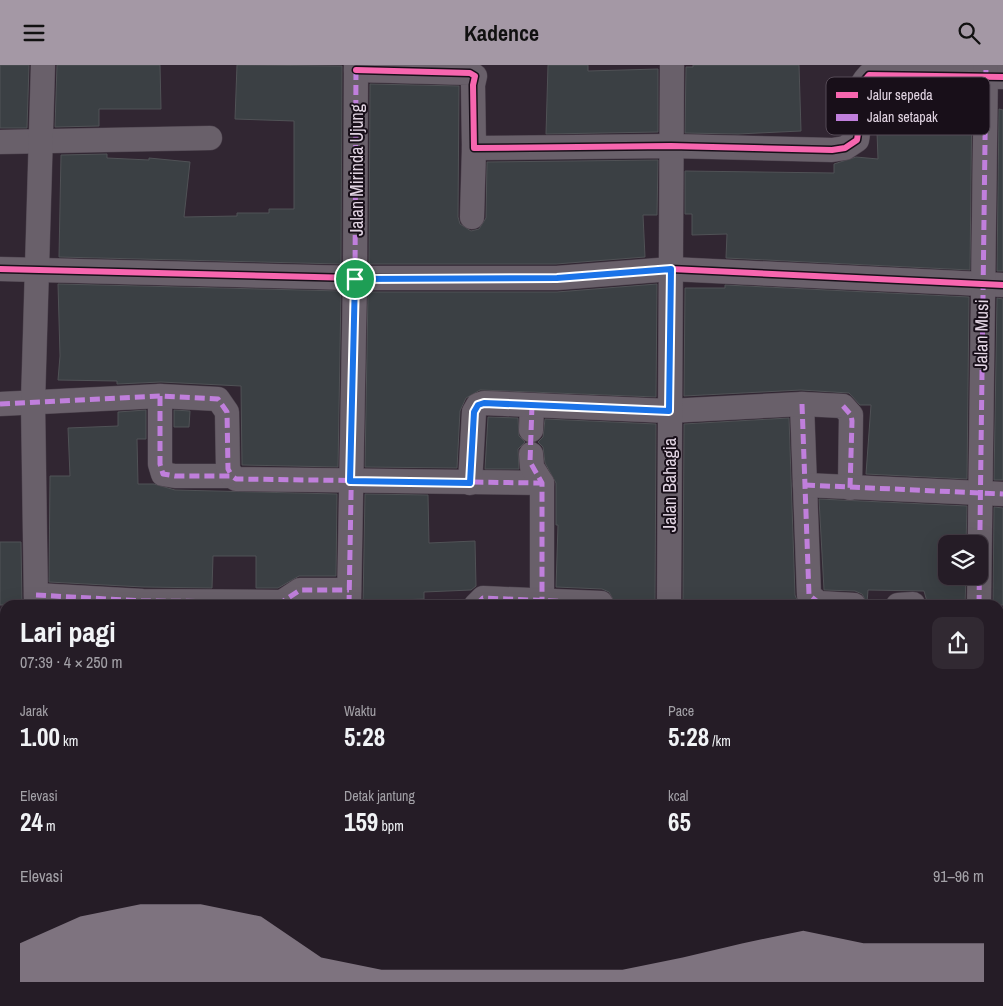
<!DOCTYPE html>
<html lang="id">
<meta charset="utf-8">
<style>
:root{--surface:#251c26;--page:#312932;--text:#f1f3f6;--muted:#a3a1a7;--line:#423a43;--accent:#a498a5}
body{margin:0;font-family:"Archivo Narrow",sans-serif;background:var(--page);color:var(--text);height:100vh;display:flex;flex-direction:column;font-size:19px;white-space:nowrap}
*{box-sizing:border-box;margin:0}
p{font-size:16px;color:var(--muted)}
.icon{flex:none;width:28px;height:28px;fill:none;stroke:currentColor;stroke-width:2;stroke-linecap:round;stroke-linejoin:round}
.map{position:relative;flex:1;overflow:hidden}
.sheet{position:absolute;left:0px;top:535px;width:1004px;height:406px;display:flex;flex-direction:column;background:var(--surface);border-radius:15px 15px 0 0;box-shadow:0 5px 20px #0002,0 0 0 1px var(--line)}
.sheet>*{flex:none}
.tools{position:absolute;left:938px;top:470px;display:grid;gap:10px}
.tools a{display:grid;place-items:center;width:50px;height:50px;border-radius:10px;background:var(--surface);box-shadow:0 5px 20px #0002,0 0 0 1px var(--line);font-size:25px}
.pin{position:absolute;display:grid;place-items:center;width:42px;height:42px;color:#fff;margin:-21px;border:2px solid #fff;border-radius:50%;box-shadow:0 1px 5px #0007}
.round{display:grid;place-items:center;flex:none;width:52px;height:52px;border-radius:10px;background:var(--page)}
.overview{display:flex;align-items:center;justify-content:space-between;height:85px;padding:0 20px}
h1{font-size:28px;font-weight:800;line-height:38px}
.metrics{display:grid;grid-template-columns:repeat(3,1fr);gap:8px;height:85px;padding:5px 20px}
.metrics div{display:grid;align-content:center}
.metrics b{font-size:25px;font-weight:800}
.metrics small{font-size:14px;font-weight:400}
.metrics p{font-size:14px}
.chart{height:140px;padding:10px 20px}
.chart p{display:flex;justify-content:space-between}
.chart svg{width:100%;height:90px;margin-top:5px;fill:var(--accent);opacity:.7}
header{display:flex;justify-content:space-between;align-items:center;height:65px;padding:0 20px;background:var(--accent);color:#111;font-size:22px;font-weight:800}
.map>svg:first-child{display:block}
.building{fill:#3b4044;stroke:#505256}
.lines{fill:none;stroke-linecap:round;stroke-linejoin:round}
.service-casing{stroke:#4d434e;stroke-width:12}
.minor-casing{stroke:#4d434e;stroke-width:25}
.tertiary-casing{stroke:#4d434e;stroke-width:29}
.service{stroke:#69606a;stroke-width:11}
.minor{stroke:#69606a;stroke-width:24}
.tertiary{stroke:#69606a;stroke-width:28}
.quiet{stroke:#c07fdc;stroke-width:5;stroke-dasharray:10 5;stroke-linecap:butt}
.cycleway-casing{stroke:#180f19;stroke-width:9}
.cycleway{stroke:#f766af;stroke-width:6}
.route-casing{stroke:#fff;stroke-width:10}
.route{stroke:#1a73e8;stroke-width:6}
.labels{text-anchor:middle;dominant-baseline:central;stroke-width:4;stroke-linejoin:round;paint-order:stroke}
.street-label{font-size:18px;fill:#e2d5e3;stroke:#180f19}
.key{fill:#180f19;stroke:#554a56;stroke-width:1}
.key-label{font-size:14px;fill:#e2d5e3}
</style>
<header><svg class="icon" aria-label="menu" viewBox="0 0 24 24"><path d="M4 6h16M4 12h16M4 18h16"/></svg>Kadence<svg class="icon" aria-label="search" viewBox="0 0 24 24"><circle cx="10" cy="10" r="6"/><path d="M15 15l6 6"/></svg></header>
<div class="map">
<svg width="1003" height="941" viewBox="0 0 1003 941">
<rect width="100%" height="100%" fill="#312632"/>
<!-- building -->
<g class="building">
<polygon points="0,0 29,0 27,63 0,63"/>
<polygon points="57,0 160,0 161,44 99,44 99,61 55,62"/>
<polygon points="237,0 342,1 341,199 59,192 61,90 107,89 107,93 149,95 149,93 190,97 184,152 237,151 237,148 269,148 269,144 294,144 294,56 235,54"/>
<polygon points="548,0 588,0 588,6 658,4 658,67 546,69"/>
<polygon points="693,0 799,0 801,66 738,69 685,68 686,2 693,2"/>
<polygon points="370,19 459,21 458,152 460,159 471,166 479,164 486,153 487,97 658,95 657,150 643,150 645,192 556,199 369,199"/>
<polygon points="882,24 972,25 970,205 726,193 727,169 692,170 692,149 685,149 685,106 834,108 834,99 856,92 878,94 877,67 882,67"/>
<polygon points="999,44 1003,45 1003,206 997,206"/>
<polygon points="58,219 341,226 338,402 242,400 241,321 161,317 117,319 117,316 58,315 60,291"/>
<polygon points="657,219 656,332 480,325 466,333 460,346 457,403 365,402 368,227 557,227"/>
<polygon points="725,220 969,232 967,414 866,409 871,340 860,340 849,328 801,325 684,331 685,223 725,223"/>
<polygon points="997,233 1003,234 1003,415 994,415"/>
<polygon points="146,345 146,374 137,374 138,419 154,419 175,425 337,429 336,511 299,511 278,523 256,523 256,491 213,491 212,523 143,522 49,517 50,411 70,411 68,363 118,361 118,347"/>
<polygon points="174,345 190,346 189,362 174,362"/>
<polygon points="488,352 518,353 519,371 525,377 518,384 519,404 485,404"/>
<polygon points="789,353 795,530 799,540 752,540 683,536 684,359"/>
<polygon points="545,354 656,359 655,538 615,538 609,527 602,524 556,522 558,460 556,460 556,418 545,398 543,382 538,377 543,372"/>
<polygon points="365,429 428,430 429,478 475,476 476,521 471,525 424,527 424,534 399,535 399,540 363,540"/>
<polygon points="819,434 967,441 966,479 946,479 946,511 966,511 965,540 928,540 924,526 868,525 867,538 862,529 855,526 824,525"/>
<polygon points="994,442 1003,443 1003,540 993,540"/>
<polygon points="0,477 21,477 22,540 0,540"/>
</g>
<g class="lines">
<defs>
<polyline id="service" points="75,938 104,941"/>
<g id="minor">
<path d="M356,5L470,8L475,11L473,20L474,83L671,81L832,85L845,83L857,75C862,51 849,30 869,10L1003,12"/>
<polyline points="0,77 210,73"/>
<polyline points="472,152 474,83"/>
<polyline points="0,204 355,213 557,213 671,204 1003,220"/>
<polyline points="160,331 160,399 163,409 175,411 232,411 236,414 542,418"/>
<polyline points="0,339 160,331 218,334 227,347 228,404 232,411"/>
<polyline points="802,339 809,530 819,538 854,540"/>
<polyline points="531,365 532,340"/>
<polyline points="531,389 532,402 542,418 542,534"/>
<polyline points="470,418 474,347 478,340 484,338 669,346 802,339 843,341 851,350 850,423"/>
<polyline points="805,420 1003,429"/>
<polyline points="36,530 143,536 282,537 300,525 349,525"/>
<polyline points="36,540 33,337 43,0"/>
<polyline points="349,540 355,213 356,0"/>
<polyline points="476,540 483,533 601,538"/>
<polyline points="669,540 672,0"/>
<polyline points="898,540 913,539"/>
<polyline points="979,540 986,0"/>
<polyline points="999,845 1003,845"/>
<polyline points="832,936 832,941"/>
<polyline points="74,941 75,936"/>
</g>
<g id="tertiary">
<polyline points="0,657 5,657"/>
<polyline points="999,677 1003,677"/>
</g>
</defs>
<!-- service casing -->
<use href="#service" class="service-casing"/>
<!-- minor casing -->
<use href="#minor" class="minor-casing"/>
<!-- tertiary casing -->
<use href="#tertiary" class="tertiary-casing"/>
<!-- service -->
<use href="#service" class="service"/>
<!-- minor -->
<use href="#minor" class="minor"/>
<!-- tertiary -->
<use href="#tertiary" class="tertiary"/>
<!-- quiet -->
<g class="quiet">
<polyline points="160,331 160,399 163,409 175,411 232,411 236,414 542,418"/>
<polyline points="0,339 160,331 218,334 227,347 228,404 232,411"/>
<polyline points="802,339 809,530 819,538 854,540"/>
<polyline points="532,340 530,397 542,418 542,534"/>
<polyline points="843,341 851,350 852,356 850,423"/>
<polyline points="470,418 474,347 476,342"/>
<polyline points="805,420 1003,429"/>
<polyline points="36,530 143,536 282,537 300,525 349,525"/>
<polyline points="349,540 355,213 356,0"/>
<polyline points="476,540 483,533 601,538"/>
<polyline points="898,540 913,539"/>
<polyline points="979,540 986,0"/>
<polyline points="999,845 1003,845"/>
</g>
<defs>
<g id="cycleway">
<path d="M356,5L470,8L475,11L473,20L474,83L671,81L832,85L845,83L857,75C862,51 849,30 869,10L1003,12"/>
<polyline points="0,204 355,213 557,213 671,204 1003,220"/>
</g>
</defs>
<!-- cycleway casing -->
<use href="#cycleway" class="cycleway-casing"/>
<!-- cycleway -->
<use href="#cycleway" class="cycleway"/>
</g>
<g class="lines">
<defs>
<polygon id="route" points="671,204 669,346 484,338 478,340 474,347 470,418 350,416 355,214 557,213"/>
</defs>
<!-- route casing -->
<use href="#route" class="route-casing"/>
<!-- route -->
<use href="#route" class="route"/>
</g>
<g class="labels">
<!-- street labels -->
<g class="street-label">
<text transform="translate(356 105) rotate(-90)">Jalan Mirinda Ujung</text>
<text transform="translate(981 270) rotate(-89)">Jalan Musi</text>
<text transform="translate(669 420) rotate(-90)">Jalan Bahagia</text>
</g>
</g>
<!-- legend -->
<rect x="826" y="12" width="164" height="58" rx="8" class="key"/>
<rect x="836" y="27" width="22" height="6" fill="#f766af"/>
<rect x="836" y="49" width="22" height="7" fill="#c07fdc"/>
<g class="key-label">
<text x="867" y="35">Jalur sepeda</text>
<text x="867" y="57">Jalan setapak</text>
</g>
</svg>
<div class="tools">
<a><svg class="icon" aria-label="layers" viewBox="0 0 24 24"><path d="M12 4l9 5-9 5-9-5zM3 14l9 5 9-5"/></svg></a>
</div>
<div class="pin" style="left:355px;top:214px;background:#1e9e55"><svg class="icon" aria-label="arrive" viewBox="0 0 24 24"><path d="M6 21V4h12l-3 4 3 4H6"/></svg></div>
<section class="sheet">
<div class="overview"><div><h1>Lari pagi</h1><p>07:39 · 4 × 250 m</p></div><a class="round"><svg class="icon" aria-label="share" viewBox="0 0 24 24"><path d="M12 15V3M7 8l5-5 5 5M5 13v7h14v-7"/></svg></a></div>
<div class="metrics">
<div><p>Jarak</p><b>1.00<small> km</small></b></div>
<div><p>Waktu</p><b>5:28</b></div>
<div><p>Pace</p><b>5:28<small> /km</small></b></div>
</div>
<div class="metrics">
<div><p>Elevasi</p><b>24<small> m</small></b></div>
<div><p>Detak jantung</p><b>159<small> bpm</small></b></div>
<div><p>kcal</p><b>65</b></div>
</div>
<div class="chart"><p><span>Elevasi</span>91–96 m</p>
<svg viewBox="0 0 160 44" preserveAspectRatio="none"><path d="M0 44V25L10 12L20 6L30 6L40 12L50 32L60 38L70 38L80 38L90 38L100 38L110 32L120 25L130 19L140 25L150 25L160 25V44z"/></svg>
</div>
</section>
</div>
